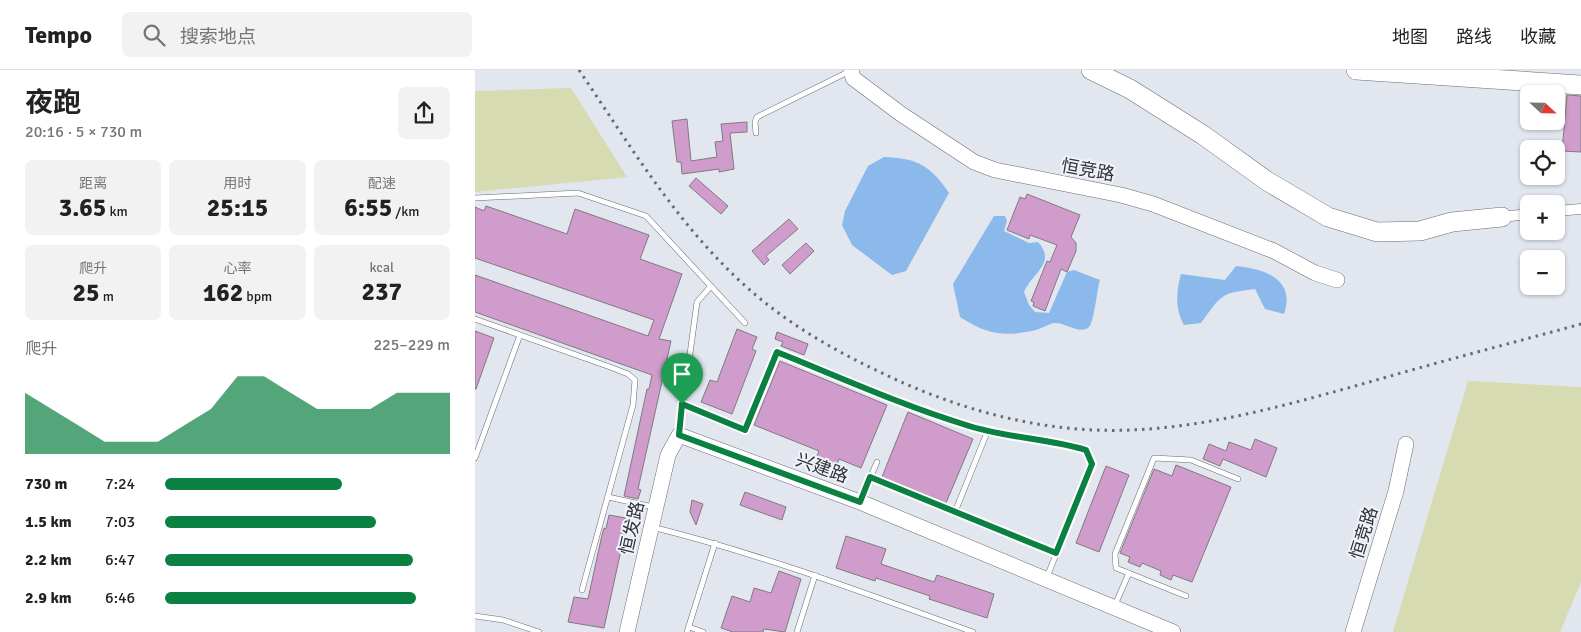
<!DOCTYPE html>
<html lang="zh">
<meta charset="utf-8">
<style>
:root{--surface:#fff;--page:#f2f2f2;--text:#222;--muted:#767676;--line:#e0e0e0;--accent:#0b8043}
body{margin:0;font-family:Signika,"Noto Sans SC",sans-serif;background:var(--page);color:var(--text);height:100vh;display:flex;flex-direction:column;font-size:19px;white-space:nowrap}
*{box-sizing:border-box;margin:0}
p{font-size:16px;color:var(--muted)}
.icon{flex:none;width:28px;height:28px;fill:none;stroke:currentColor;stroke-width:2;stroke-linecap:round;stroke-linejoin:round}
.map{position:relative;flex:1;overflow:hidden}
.panel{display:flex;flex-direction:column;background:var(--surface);width:475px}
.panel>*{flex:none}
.needle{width:32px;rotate:112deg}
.controls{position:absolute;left:1045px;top:15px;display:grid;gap:10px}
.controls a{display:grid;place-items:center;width:45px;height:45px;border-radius:8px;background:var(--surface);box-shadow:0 1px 4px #0004;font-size:25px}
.pin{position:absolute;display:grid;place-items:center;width:42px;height:42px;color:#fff;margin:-51px -21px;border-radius:50% 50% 50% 0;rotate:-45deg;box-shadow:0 0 5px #0007}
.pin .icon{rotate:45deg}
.round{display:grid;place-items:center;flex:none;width:52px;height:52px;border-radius:8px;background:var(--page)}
.overview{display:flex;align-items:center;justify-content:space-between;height:85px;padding:0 25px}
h1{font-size:28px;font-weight:700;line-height:38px}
.stats{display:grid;grid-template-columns:repeat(3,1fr);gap:8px;height:85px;padding:5px 25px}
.stats div{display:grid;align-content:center;border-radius:8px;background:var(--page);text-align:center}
.stats b{font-size:25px;font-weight:700}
.stats small{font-size:14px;font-weight:400}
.stats p{font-size:14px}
.chart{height:140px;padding:10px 25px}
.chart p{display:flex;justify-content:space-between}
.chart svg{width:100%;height:90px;margin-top:5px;fill:var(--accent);opacity:.7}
ul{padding:0 25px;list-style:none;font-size:16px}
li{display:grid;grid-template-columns:80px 60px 1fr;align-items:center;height:38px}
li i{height:12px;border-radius:6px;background:var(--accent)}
header{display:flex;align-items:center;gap:30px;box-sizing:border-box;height:70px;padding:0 25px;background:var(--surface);border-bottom:1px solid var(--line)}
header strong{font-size:24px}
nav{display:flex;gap:28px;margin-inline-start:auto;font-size:18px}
.search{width:350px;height:45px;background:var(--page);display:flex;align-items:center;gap:12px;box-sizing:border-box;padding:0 18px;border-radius:8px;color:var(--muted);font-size:19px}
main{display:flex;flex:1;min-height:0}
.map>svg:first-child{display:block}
.green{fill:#d6dbb1}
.water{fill:#8bb9ec}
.building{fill:#cf9ccc;stroke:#817a80}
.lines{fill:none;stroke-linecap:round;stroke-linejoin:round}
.lane-casing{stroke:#696c73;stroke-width:6}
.street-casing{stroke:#696c73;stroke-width:11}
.secondary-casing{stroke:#696c73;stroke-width:16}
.highway-casing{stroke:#696c73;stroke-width:20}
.lane{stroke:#fff;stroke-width:5}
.street{stroke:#fff;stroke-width:10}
.secondary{stroke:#fff;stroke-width:15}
.highway{stroke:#fff;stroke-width:19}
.rail{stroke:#696b6f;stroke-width:3;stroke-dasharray:2.5 5;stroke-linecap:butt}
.route-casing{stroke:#fff;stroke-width:10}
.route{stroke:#0b8043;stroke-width:6}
.labels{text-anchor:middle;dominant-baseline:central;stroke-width:4;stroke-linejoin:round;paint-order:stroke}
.street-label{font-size:18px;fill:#323336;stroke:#f0f3fb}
</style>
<header>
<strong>Tempo</strong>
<div class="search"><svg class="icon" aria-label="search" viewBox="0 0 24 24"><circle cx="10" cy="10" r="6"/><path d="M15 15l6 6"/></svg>搜索地点</div>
<nav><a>地图</a><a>路线</a><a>收藏</a></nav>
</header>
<main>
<section class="panel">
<div class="overview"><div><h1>夜跑</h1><p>20:16 · 5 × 730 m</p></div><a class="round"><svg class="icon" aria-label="share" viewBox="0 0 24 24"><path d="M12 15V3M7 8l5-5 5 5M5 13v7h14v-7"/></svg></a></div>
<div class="stats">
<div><p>距离</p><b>3.65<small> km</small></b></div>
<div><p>用时</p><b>25:15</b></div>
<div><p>配速</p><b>6:55<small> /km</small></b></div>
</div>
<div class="stats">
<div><p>爬升</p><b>25<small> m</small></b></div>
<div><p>心率</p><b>162<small> bpm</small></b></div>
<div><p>kcal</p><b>237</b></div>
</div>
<div class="chart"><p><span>爬升</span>225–229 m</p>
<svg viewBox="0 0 160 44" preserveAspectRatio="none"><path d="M0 44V14L10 22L20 30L30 38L40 38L50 38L60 30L70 22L80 6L90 6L100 14L110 22L120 22L130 22L140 14L150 14L160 14V44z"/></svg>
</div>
<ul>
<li><b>730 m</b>7:24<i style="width:62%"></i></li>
<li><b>1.5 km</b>7:03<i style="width:74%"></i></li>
<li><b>2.2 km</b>6:47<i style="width:87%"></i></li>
<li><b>2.9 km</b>6:46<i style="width:88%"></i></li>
</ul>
</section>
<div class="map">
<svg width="1106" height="562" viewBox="0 0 1106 562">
<rect width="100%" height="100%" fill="#e2e6ee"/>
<!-- green -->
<g class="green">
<polygon points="96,18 152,107 0,122 0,21"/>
<polygon points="993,311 1106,317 1106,512 1085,562 918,562"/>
</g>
<!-- water -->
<g class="water">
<path d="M409,87C442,88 456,96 474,123L431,201L417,205L377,175L367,155L370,141L393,96Z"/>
<path d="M519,146H530L532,151L529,161L554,173L563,172C582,193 557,203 549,222L554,235L560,242L574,243L592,202L599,200L625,210C622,219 619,255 613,258C603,264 590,252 579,253C574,254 567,258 561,260C530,267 512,265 485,247L478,214Z"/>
<path d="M761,196C790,199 821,209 809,244L790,239L780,219C746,223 747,224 726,253L709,255C700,239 701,222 706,204L750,210Z"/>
</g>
<!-- building -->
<g class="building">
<polygon points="1092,25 1106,26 1106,82 1087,81"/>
<polygon points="212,49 216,91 242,87 240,72 248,71 246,54 272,52 272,62 255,63 259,99 244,102 244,99 207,104 206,92 202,92 197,51"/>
<polygon points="221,108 253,136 246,144 214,116"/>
<polygon points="552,124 605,145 596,167 601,173 601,181 592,202 586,199 570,241 558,236 559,232 556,231 572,191 575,192 582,175 555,165 554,169 532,160 545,127 550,129"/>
<polygon points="11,136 92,164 100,139 174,165 165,189 207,204 184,269 196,271 163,419 166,420 163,429 149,426 172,319 174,319 177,305 0,242 0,205 173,266 179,250 0,188 0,137 9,141"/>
<polygon points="314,149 323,159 291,186 294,190 289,195 277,181"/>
<polygon points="331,173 339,181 315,204 307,195"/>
<polygon points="262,259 282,267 277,279 281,281 257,344 226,332 235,310 242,312"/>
<polygon points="0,261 19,268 1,319 0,319"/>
<polygon points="302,262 333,274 329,285 306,276 308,272 300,269"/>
<polygon points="305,291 412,335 386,398 364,389 361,397 341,388 344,381 279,355"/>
<polygon points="433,342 498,369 471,433 407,407"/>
<polygon points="780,369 802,378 791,407 748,389 745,396 728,389 734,374 751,381 754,372 776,380"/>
<polygon points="701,395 756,417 717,512 698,505 696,510 685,505 686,501 667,493 665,497 653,492 655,487 645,483 679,399 697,406"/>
<polygon points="631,396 654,405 624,482 601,473"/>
<polygon points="270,422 311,437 307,450 265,435"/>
<polygon points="217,430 228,434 221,455 215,442"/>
<polygon points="134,445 151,448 148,462 150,462 129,558 93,552 99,527 113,529 127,465 129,458 131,459"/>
<polygon points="371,466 411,479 406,494 459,512 462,505 519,524 512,548 454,529 455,526 401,508 400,511 361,498"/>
<polygon points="304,501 326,509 310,562 289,559 288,562 258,562 246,558 257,526 275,532 279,518 296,523"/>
</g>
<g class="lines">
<defs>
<g id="lane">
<polyline points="281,63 280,52 282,47 375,1"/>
<polyline points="0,128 103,123 171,146 270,253"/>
<polyline points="0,249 135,297 153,304 160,310 158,335 107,520"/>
<path d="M207,334L269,360L302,281C364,307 426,335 491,355C530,368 571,368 611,380L617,394L572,507"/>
<polyline points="204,365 222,232 236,216"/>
<polyline points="0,388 45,265"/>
<polyline points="395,407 581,483"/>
<polyline points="133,427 178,437"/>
<polyline points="386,429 402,392"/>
<polyline points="480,442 513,360"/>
<path d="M177,457C286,484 392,524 498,562"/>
<polyline points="711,526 641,498 640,484 679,388 716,390 763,409"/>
<polyline points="640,535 654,503"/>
<polyline points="0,546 28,550 64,562"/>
<polyline points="214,557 228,562"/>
<polyline points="212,562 240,473"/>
<polyline points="322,562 340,505"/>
</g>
<g id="street">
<polyline points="1081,141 1106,139"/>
<polyline points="1027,147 1054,144"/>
</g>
<g id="secondary">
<polyline points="376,0 378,8 426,44 499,92 520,100 646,125 678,134 799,181 840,203 862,210"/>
<polyline points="152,562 193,385 204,365 385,432 698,562"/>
<polyline points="878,562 921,421 931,374"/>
</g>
<g id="highway">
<polyline points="616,0 655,19 728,65 792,111 853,147 902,162 945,161 977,152 1027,147"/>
<polyline points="881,0 1106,15"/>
</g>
</defs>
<!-- lane casing -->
<use href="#lane" class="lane-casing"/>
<!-- street casing -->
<use href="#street" class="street-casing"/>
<!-- secondary casing -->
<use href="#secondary" class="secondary-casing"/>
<!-- highway casing -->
<use href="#highway" class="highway-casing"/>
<!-- lane -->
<use href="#lane" class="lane"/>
<!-- street -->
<use href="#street" class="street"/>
<!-- secondary -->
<use href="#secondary" class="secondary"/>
<!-- highway -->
<use href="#highway" class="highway"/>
<!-- rail -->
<path class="rail" d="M104,0C154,74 200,151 266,212C308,251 356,279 407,303C473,335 546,357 619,360C714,364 808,336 898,311C967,291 1037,273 1106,254"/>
</g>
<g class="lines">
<defs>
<path id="route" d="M302,282C364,307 426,335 491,355C530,368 571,368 611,380L617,394L581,483L395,407L385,432L204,365L207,334L270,360Z"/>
</defs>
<!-- route casing -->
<use href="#route" class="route-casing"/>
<!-- route -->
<use href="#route" class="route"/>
</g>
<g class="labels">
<!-- street labels -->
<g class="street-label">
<text transform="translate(613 100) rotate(10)">恒竞路</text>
<text transform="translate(347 398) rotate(20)">兴建路</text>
<text transform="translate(157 458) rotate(-77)">恒发路</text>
<text transform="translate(889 463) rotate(-73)">恒竞路</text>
</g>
</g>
</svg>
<div class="controls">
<a><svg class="needle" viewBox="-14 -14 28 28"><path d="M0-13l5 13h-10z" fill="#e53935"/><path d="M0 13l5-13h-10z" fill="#767676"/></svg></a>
<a><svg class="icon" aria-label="locate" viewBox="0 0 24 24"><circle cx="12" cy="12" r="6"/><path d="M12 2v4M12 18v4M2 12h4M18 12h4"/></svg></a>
<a>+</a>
<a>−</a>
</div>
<div class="pin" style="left:207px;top:334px;background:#1e9e55"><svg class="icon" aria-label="arrive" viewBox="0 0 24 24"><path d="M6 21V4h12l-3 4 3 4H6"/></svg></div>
</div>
</main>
